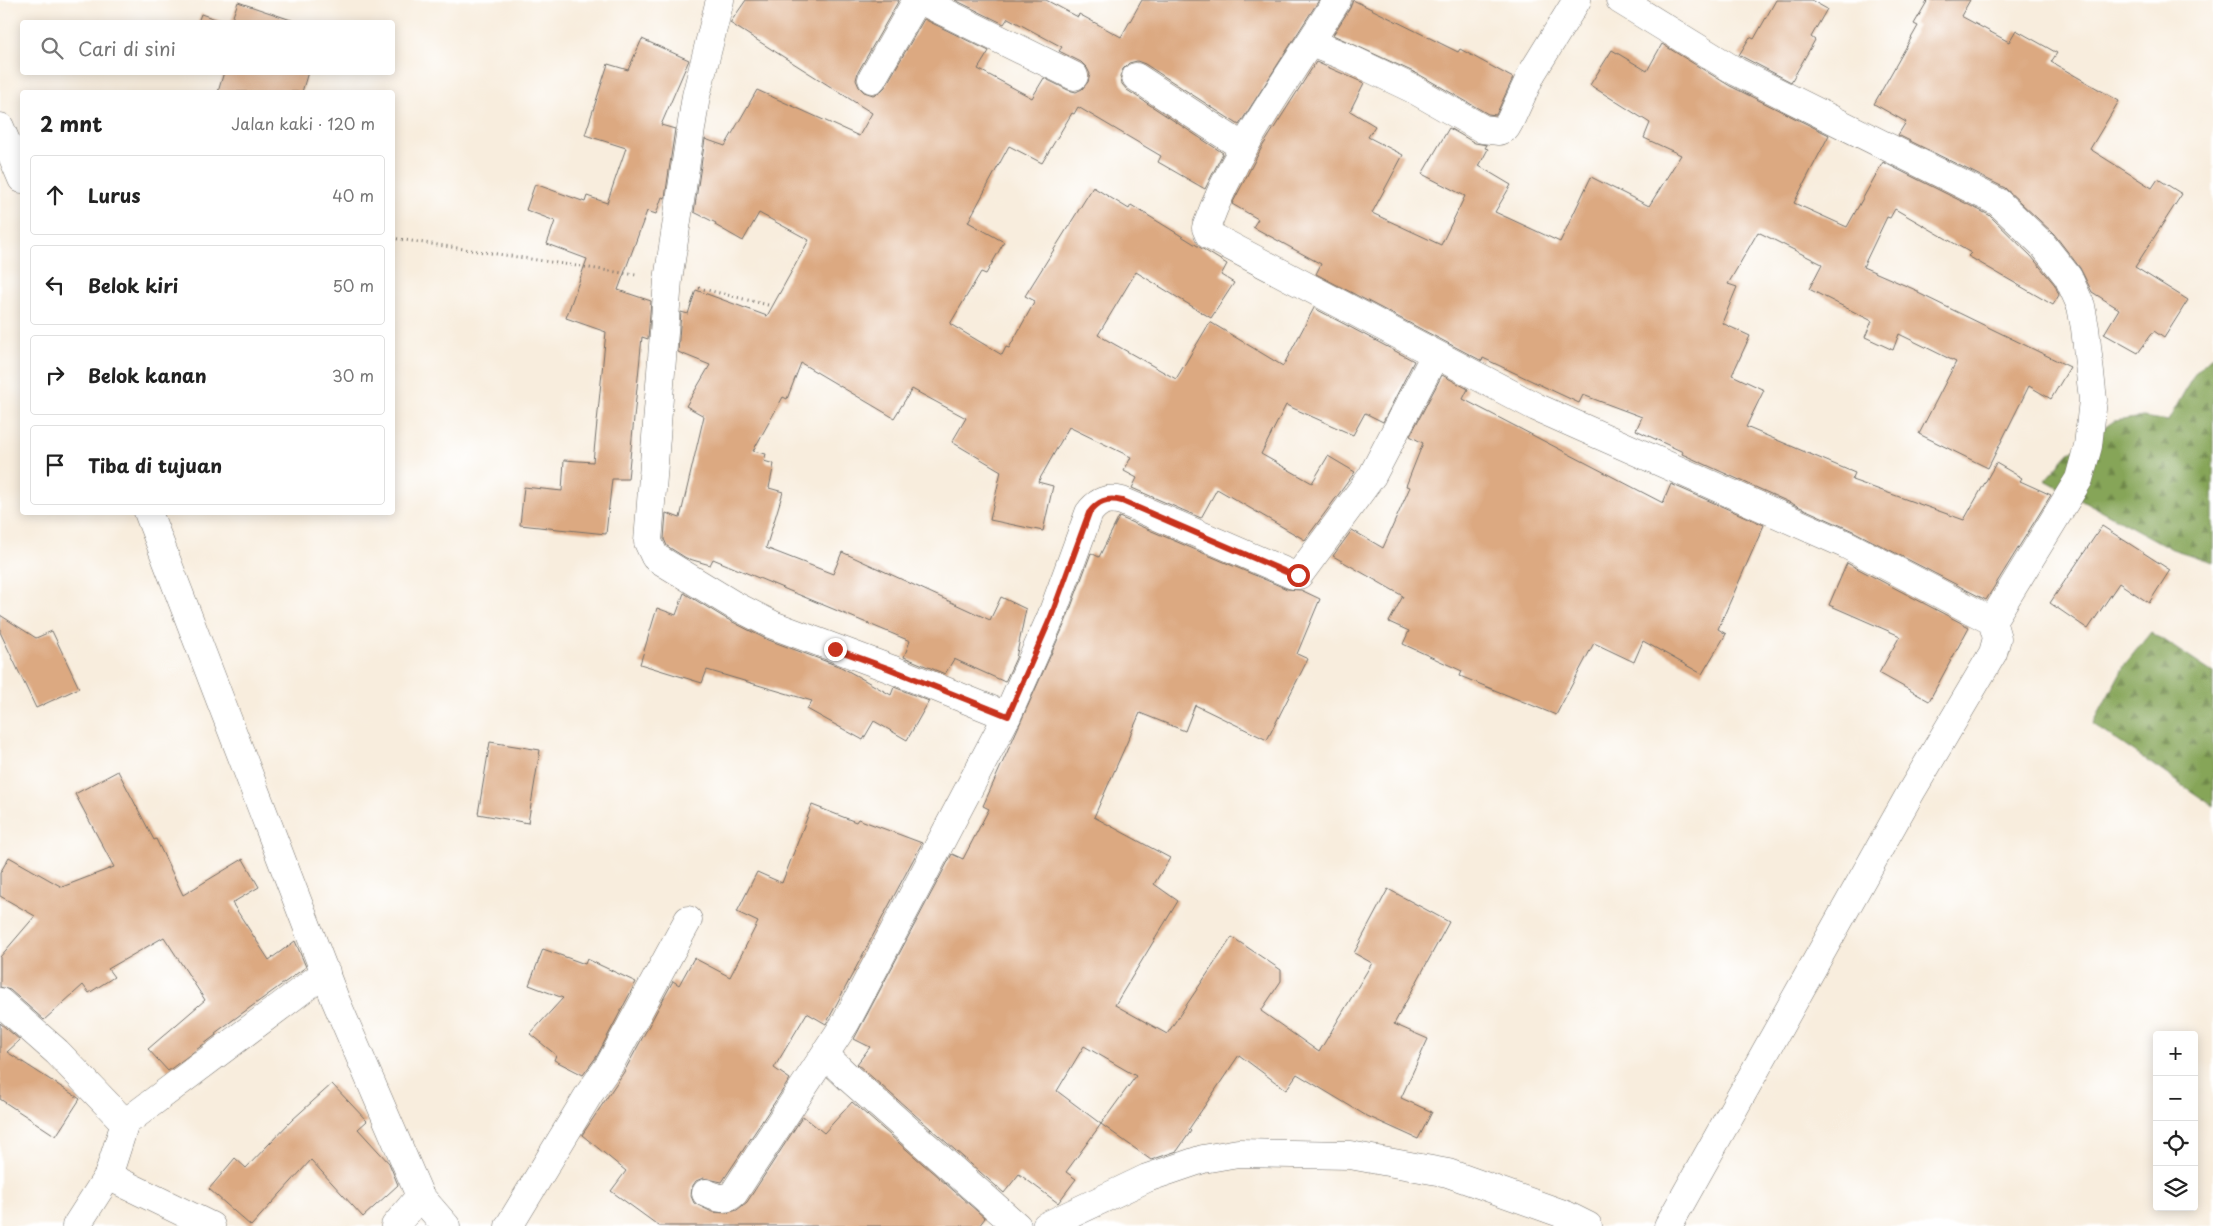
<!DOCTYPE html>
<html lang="id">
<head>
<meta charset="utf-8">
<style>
	:root { --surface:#fff; --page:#f6f6f6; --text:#222; --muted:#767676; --line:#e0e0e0 }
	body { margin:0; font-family:"Playpen Sans",sans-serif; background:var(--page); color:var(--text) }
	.controls { position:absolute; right:15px; bottom:15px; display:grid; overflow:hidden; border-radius:5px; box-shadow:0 2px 12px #0003 }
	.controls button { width:45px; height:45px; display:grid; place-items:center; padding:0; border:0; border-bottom:1px solid var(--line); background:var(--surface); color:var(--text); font:25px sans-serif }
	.stop { position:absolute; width:15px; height:15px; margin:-11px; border:4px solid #c8321e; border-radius:50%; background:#fff }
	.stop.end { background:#c8321e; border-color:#fff; box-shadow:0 1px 5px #0008 }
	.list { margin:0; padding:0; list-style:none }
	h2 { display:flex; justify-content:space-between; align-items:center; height:65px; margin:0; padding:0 20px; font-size:21px }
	h2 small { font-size:16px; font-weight:400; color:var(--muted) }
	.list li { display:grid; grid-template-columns:32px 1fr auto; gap:15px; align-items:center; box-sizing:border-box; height:80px; margin:0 10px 10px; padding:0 10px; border:1px solid var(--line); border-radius:5px }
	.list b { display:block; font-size:19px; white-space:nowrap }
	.list em { font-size:16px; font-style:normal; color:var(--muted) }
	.icon { flex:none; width:28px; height:28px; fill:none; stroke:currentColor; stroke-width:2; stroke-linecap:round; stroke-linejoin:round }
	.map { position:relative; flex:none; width:2213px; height:1226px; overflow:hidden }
	.search { position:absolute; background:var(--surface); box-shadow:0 2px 12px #0003; left:20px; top:20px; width:375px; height:55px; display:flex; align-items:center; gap:12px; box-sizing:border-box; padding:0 18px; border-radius:5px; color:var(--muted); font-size:19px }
	.panel { position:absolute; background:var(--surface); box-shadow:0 2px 12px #0003; left:20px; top:90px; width:375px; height:425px; border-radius:5px }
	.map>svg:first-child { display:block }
	.forest { fill:url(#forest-firs); stroke:#586842 }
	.building { fill:#dca981; fill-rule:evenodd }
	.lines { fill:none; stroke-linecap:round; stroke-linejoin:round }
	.street-casing { stroke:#736f69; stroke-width:29 }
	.path { stroke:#736f69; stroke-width:3; stroke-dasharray:1 4; stroke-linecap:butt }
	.street { stroke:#fff; stroke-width:28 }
	.route { stroke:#c8321e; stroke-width:6 }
</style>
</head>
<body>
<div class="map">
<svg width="2213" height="1226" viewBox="0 0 2213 1226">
	<defs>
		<pattern id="forest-firs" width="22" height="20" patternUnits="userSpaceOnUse" patternTransform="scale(1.25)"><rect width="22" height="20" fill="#86a559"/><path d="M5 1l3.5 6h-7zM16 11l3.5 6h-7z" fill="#6e874a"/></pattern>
	</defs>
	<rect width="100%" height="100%" fill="#fff"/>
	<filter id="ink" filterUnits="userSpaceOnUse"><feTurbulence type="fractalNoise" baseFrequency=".02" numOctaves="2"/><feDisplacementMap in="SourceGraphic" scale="10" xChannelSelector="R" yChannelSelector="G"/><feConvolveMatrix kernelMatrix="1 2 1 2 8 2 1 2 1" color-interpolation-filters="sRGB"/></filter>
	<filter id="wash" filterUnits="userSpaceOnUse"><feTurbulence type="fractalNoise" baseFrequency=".0096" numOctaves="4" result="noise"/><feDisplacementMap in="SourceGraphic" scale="20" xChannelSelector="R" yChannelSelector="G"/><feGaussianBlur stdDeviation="1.12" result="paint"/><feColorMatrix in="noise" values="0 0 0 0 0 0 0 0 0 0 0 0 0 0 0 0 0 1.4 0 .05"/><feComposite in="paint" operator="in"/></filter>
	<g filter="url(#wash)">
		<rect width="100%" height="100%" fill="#f8eddd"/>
		<g class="forest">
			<path d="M2213,356V562L2172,549L2045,480L2070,452L2114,421L2143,417L2168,421L2196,371Z"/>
			<path d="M2151,632L2213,673V806L2093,724L2125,664Z"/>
		</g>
		<g id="blocks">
			<g class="building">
				<path d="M746,0H899L858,72L856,80L859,87L864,92L873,95L880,92L885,87L924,19L989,51L978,69L1032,98L1044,78L1068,90L1076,92L1082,89L1088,82L1090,74L1087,68L1081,62L1059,51L1062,47L1008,18L1004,24L955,0H1046L1078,17L1079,14L1121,37L1142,0H1319L1239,125L1145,64L1137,61L1129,63L1123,69L1120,76L1122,84L1127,90L1223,153L1205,189L1158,162L1161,156L1078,107L1074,114L1072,113L1042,163L1009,146L968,222L1004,242L986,274L981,272L950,324L1002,355L1006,347L1009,348L1035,301L1025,296L1093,187L1129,209L1131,205L1227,264L1221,275L1234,283L1211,318L1136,272L1098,335L1176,379L1210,322L1283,366L1314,308L1414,361L1383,422L1365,413L1353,435L1286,405L1261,454L1312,483L1328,456L1355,472L1305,540L1217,489L1201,518L1132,488L1137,478L1124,471L1131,457L1069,427L1038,482L1053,486L1043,531L990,520L1001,471L952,442L966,418L912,389L894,418L801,363L787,399L783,397L753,451L766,454L764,461L774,464L769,488L783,492L766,548L833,574L842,552L990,620L1001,597L1026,609L1016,658L1005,682L954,659L945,674L904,657L910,641L713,559L710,565L686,558L667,546L664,539L666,513L680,518L704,416L686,406L710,365L678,352L681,312L688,314L696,290L767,316L809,240L759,213L743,241L715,225L716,223L694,212L705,139L725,146L757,90L859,136L872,113L730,23Z"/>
				<path d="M1353,0L1458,52L1460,49L1513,78L1496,115L1488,114L1420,75L1333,35L1350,8Z"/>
				<path d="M1776,0H1811L1827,9L1811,37L1815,40L1791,82L1739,55L1750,37L1754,39Z"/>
				<path d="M1928,0H1970L1961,16L2009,42L2016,30L2057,53L2051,62L2119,101L2090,149L2152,188L2158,179L2182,194L2135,267L2188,300L2164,338L2154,331L2138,353L2104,334L2119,309L2092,292L2080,268L2054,234L2005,188L1898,135L1906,122L1874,104L1918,26L1914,24Z"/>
				<path d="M238,2L297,22H231Z"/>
				<path d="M201,14L224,22H198Z"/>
				<path d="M642,39L689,60L661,125L675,129L665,198L662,197L656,214L647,211L618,290L651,301L648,339L642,337L628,479H612L606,534L520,525L524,487L562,491L564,460L593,462L606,332L566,318L587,259L547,244L555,221L526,210L535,184L585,202L587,196L607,203L626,148L585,135L608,64L628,70Z"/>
				<path d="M1662,44L1730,86L1829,135L1794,203L1847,227L1883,162L1989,215L2031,256L2055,285L2059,295L2053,305L1968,256L1971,253L1895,209L1890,218L1887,217L1863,267L1918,291V293L2070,367L2051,399L2029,386L1988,468L1919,434L1956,362L1899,334L1893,350L1865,337L1872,321L1809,289L1822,264L1758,232L1728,284L1737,287L1722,323L1750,336L1732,375L1764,390L1746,427L1855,473L1852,480L1964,520L1996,463L2022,478L2020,481L2051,495L1986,600L1853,531L1682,454L1683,452L1636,430L1642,417L1583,395L1579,403L1483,358L1482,361L1316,274L1321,264L1253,227L1258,219L1232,204L1262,147L1316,62L1364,83L1350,111L1375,126L1368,137L1403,155L1372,213L1441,245L1465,196L1422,174L1449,128L1475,143L1487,145L1485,148L1488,149L1479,166L1511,185L1495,212L1560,242L1591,177L1649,206L1681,155L1644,138L1650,123L1590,85L1612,50L1647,71Z"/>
				<path d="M224,72H308L302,92H218Z"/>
				<path d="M1442,375L1468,389L1463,399L1663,503L1671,484L1764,525L1718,629L1726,634L1702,674L1643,641L1634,662L1594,643L1556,715L1460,676L1462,671L1403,644L1409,631L1389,622L1403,596L1333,556L1352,530L1383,548L1410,487L1406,486L1423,443L1410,436Z"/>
				<path d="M1119,517L1287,589L1301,590L1320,599L1297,654L1308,659L1267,740L1195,705L1185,731L1140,713L1094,817L1170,858L1154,884L1178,901L1115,1005L1167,1034L1232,937L1281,970V981L1261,1011L1319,1052L1372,963L1354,953L1388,889L1449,922L1394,1024L1428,1039L1401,1098L1432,1112L1418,1139L1365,1115L1297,1074L1286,1090L1239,1055L1189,1129L1191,1131L1177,1151L1151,1160L1101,1124L1066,1172L1076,1179L1058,1203L1019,1174L1004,1193L857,1064L870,1047L854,1039L952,854L963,859L989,809L983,806L1065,623L1091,553L1099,557ZM1084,1046L1136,1076L1101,1124L1057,1091Z"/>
				<path d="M2102,526L2170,570L2149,603L2119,583L2088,629L2050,603Z"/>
				<path d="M1847,563L1969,627L1929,701L1879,673L1900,636L1829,605Z"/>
				<path d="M684,593L725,618L766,639L841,667L891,695L894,687L929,701L907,740L874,721L863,740L807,709L812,701L707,670L702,683L640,664L657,608L676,615Z"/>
				<path d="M0,615L36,638L52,631L79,688L36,708L0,632Z"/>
				<path d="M490,742L540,750L528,823L478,814Z"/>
				<path d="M118,771L154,840L156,839L183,895L243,859L259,887L232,903L269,960L295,941L306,967L215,1033L216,1035L168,1071L148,1049L205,1000L164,937L108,969L114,977L89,993L83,985L44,1020L10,990L0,987V957L35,916L0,896V873L9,857L62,887L114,867L75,794Z"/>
				<path d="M812,805L856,822L858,819L922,843L826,1024L807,1013L774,1068L790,1079L722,1182L703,1178L696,1181L692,1187L691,1196L694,1203L712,1212L727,1213L737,1210L747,1202L803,1116L824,1133L852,1102L985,1218L979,1226H659L611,1191L626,1171L582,1135L624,1072L673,981L679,985L694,958L730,977L758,922L737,912L757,872L782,883Z"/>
				<path d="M543,949L585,964L587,959L636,982L597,1056L583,1075L554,1060L556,1055L530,1034L563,998L529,985Z"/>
				<path d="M0,1023L20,1040L7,1052L80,1099L56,1136L0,1099Z"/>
				<path d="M332,1084L367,1121L358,1129L389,1163L398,1185L363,1217L311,1160L251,1226L209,1189L235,1158L246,1168L292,1120Z"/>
			</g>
		</g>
	</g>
	<g filter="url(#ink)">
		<use href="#blocks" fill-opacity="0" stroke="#736f69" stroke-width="1"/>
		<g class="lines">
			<defs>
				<g id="street">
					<path d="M720,0L696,96L668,280L648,542L655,557L732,604L773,625L891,669L1007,716"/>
					<path d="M920,0L1074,76"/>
					<path d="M1337,0C1291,75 1236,145 1206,228L1209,235L1536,407L1847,545L1992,621L1997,638L1993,653L1911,792L1668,1226"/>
					<path d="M1620,0L1737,72L1998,202L2043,245L2068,277L2081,306L2085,328L2093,400L2088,446L2079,479L1992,621"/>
					<path d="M1311,43L1344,56L1413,89L1483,129L1499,131L1506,128L1510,121L1532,73L1577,0"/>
					<path d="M1136,77L1243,147"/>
					<path d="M872,79L917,0"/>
					<path d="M0,127L22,179"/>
					<path d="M148,512L335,999L420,1196L446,1226"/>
					<path d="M0,1002L57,1052L125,1123"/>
					<path d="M826,1056L849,1078L1017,1226"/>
					<path d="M108,1176L211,1226"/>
					<path d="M706,1193C716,1197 725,1202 734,1193L846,1022L1007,716L1051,617L1089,513C1098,501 1107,497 1122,501L1293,575H1299L1372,476L1435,355"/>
					<path d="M76,1226L108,1176L125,1123L326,972"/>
					<path d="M395,1226L420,1196"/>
					<path d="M509,1226L589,1094L610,1064L688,920"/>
					<path d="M1046,1226L1147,1178L1203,1159L1238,1153L1350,1155L1448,1173L1566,1215L1588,1226"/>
				</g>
			</defs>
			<use href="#street" class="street-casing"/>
			<g class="path">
				<path d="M392,238L636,275"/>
				<path d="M699,288L768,305"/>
			</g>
			<use href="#street" class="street"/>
		</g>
	</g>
	<g class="lines" filter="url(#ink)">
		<path class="route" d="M835,649L890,669L1008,716L1051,617L1089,513C1098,501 1107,497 1122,501L1293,575H1298"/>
	</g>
</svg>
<div class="controls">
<button>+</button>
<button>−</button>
<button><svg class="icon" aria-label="locate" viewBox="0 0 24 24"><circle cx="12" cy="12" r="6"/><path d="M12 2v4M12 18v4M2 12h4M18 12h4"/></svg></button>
<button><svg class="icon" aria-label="layers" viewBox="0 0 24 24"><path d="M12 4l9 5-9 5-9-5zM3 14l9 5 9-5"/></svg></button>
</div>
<div class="stop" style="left:1298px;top:575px"></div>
<div class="stop end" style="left:835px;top:649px"></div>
<div class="search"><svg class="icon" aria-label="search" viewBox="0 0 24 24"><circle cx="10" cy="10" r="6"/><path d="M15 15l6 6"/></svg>Cari di sini</div>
<section class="panel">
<h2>2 mnt<small>Jalan kaki · 120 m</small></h2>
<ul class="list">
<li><svg class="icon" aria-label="ahead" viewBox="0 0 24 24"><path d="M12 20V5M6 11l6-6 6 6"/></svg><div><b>Lurus</b></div><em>40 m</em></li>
<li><svg class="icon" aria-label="left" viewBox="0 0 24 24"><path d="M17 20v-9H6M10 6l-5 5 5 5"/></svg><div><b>Belok kiri</b></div><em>50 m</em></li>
<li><svg class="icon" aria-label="right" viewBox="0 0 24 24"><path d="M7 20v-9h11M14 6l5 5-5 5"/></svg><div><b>Belok kanan</b></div><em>30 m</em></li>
<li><svg class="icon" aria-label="arrive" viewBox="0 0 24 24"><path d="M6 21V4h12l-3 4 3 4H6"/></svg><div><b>Tiba di tujuan</b></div></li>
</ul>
</section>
</div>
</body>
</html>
